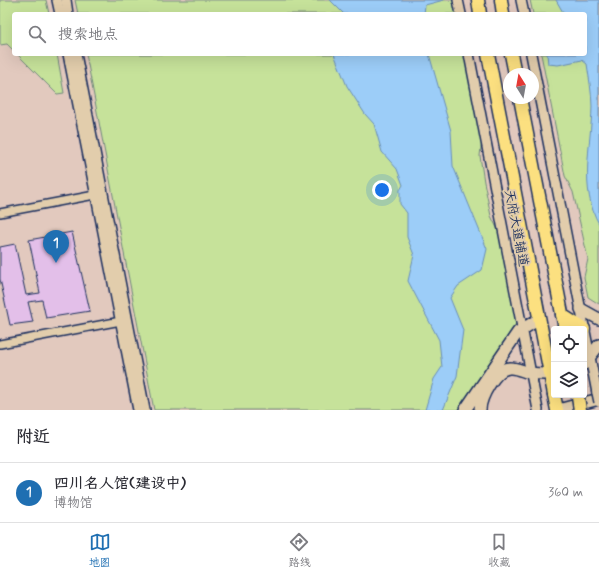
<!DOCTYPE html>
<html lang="zh">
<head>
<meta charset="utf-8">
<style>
	:root { --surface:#fff; --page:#f2f2f3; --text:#2b2b33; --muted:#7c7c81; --line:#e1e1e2; --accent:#1f6fb2 }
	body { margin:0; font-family:Mynerve,"LXGW WenKai TC",sans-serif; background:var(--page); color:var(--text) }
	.controls { position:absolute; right:12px; bottom:12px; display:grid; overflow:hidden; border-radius:4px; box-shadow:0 4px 16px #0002 }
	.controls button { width:36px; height:36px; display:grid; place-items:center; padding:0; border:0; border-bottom:1px solid var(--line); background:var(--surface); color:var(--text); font:20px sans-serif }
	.compass { position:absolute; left:503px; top:68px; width:36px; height:36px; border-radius:50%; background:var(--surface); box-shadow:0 4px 16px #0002; rotate:349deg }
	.you { position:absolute; left:382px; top:190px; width:14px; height:14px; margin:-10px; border:3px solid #fff; border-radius:50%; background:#1a73e8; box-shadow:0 0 0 6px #1a73e833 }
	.badge { display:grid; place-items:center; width:26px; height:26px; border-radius:50%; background:var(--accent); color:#fff; font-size:13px; font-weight:700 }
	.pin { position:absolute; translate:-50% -33px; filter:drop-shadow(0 1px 2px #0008) }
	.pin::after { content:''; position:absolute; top:21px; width:14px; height:12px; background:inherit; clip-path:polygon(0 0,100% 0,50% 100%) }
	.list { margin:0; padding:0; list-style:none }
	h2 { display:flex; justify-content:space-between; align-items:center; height:52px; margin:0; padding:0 16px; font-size:17px }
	h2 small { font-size:13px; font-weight:400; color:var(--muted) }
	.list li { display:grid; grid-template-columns:26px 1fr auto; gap:12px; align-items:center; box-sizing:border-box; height:60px; padding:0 16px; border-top:1px solid var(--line) }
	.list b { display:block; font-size:15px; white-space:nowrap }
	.list p { margin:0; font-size:13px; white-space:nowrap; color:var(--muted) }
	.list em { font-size:13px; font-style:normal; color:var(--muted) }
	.icon { flex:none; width:22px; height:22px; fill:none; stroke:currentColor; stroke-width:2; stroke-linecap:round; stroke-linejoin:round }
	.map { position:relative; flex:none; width:599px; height:410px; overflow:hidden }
	.search { position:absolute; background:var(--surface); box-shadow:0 4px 16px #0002; left:12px; right:12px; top:12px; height:44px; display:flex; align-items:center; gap:10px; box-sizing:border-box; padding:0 14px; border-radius:4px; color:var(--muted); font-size:15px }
	.sheet { height:112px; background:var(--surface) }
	nav { display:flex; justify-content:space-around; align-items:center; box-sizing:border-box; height:56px; border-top:1px solid var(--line); background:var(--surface); font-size:11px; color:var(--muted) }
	nav a { display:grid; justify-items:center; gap:2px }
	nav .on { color:var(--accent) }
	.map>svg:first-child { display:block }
	.green { fill:#c6e29a; stroke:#70887c }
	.water { fill:#9ccdf8; stroke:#688eba }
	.building { fill:#e3bfe9; stroke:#1b2f5e }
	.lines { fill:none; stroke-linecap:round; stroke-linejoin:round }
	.minor-casing { stroke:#1b2f5e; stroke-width:10 }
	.tertiary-casing { stroke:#1b2f5e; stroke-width:12 }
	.secondary-casing { stroke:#1b2f5e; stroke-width:14 }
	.trunk-casing { stroke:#1b2f5e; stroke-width:15 }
	.minor { stroke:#e2cdac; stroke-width:7 }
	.tertiary { stroke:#e2cdac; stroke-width:9 }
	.secondary { stroke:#e2cdac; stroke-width:11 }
	.trunk { stroke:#fce080; stroke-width:12 }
	.tertiary-bridge-casing { stroke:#1b2f5e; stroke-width:12; stroke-linecap:butt }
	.trunk-bridge-casing { stroke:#1b2f5e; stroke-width:15; stroke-linecap:butt }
	.tertiary-bridge { stroke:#e2cdac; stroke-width:9 }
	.trunk-bridge { stroke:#fce080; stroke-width:12 }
	.labels { text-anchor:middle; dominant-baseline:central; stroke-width:4; stroke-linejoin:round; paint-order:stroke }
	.street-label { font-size:13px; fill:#1b2f5e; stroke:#e2cdac }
</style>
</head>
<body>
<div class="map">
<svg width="599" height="410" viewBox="0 0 599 410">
	<rect width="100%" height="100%" fill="#e2c9be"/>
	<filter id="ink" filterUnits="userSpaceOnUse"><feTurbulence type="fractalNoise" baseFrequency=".025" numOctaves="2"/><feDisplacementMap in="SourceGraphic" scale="8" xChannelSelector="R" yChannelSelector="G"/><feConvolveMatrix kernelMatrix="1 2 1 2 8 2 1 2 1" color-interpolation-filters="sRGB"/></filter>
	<g filter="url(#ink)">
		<g class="green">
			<path d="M0,0H46L49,14H14V51L7,44L0,45Z"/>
			<path d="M75,0H454L457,14H78Z"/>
			<path d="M530,0H599V304L588,297L584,277L588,259L573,192L565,176L541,54H585V14H533Z"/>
			<path d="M17,54H57L64,93L57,94Z"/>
			<path d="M86,54H465L482,139L480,156L484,182L491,216L500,234L517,322L458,410H154Z"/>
		</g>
		<g class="water">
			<path d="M330,0H444L425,5L424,14H344Z"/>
			<path d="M556,0H599V224C579,188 591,147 592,107C592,93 589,78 587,64L582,60L558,65L548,64L547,54H585V14H564Z"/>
			<path d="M334,54H429L451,131L453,166L487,249L482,270L458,286L450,298L463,330L457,376L443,410H425L434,379L442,367L439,340L408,281L414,255L407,237V213L400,204V190L403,185L397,169L382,152L374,124L365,114L347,86Z"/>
		</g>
		<path class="building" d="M72,232L90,311L46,318L42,300L28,302L33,322L10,325L0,279V247L15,244L26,295L40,293L29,240Z"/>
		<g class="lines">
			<defs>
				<g id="minor">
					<path d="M0,213L100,194"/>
					<path d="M0,344L126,320"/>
				</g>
				<g id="tertiary">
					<path d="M57,0L60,14"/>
					<path d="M66,0L68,14"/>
					<path d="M458,0L461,14"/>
					<path d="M521,0L524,14"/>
					<path d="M68,54L138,410"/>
					<path d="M76,54L145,410"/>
					<path d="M469,54L538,410"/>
					<path d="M531,54L597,393"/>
				</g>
				<g id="secondary">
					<path d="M581,309L599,319"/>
					<path d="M584,364L599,345"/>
					<path d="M465,410L518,332L539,319"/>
					<path d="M480,410C480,398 495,369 509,368C516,367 524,372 530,373C537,374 543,374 550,374"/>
					<path d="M558,410L599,399"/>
				</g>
				<g id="trunk">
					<path d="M478,0L480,14"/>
					<path d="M501,0L503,14"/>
					<path d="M488,54L554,394"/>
					<path d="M511,54L515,74"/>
					<path d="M520,98L565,329"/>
					<path d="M562,315L584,329"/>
					<path d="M554,395L557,410"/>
				</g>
			</defs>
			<use href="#minor" class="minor-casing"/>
			<use href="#tertiary" class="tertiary-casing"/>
			<use href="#secondary" class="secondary-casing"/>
			<use href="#trunk" class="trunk-casing"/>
			<use href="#minor" class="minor"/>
			<use href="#tertiary" class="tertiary"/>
			<use href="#secondary" class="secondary"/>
			<use href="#trunk" class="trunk"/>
			<defs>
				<path id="tertiary-bridge" d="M597,393L599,402"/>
				<path id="trunk-bridge" d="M578,397L580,410"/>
			</defs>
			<use href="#tertiary-bridge" class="tertiary-bridge-casing"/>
			<use href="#trunk-bridge" class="trunk-bridge-casing"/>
			<use href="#tertiary-bridge" class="tertiary-bridge"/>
			<use href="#trunk-bridge" class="trunk-bridge"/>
		</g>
	</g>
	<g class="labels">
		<g class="street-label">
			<text transform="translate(516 228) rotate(79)">天府大道辅道</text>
		</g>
	</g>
</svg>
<div class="controls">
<button><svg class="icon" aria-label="locate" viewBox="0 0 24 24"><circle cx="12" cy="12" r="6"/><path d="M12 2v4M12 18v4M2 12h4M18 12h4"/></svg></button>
<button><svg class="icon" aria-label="layers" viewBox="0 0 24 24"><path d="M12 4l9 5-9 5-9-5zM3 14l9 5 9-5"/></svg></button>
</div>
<svg class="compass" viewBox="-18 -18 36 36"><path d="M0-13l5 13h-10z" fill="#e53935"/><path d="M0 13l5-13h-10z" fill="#7c7c81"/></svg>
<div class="you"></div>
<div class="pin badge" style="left:56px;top:263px">1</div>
<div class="search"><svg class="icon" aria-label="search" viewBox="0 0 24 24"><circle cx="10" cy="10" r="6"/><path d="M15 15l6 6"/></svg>搜索地点</div>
</div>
<section class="sheet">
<h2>附近<small></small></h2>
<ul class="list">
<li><span class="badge">1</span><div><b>四川名人馆(建设中)</b><p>博物馆</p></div><em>360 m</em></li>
</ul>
</section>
<nav>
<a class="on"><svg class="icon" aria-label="map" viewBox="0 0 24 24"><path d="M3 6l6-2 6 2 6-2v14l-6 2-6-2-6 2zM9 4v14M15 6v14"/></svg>地图</a>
<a><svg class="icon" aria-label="directions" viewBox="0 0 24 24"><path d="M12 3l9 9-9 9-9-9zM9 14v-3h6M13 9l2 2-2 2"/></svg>路线</a>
<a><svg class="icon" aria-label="saved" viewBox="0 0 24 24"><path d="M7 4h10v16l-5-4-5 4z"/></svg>收藏</a>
</nav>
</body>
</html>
